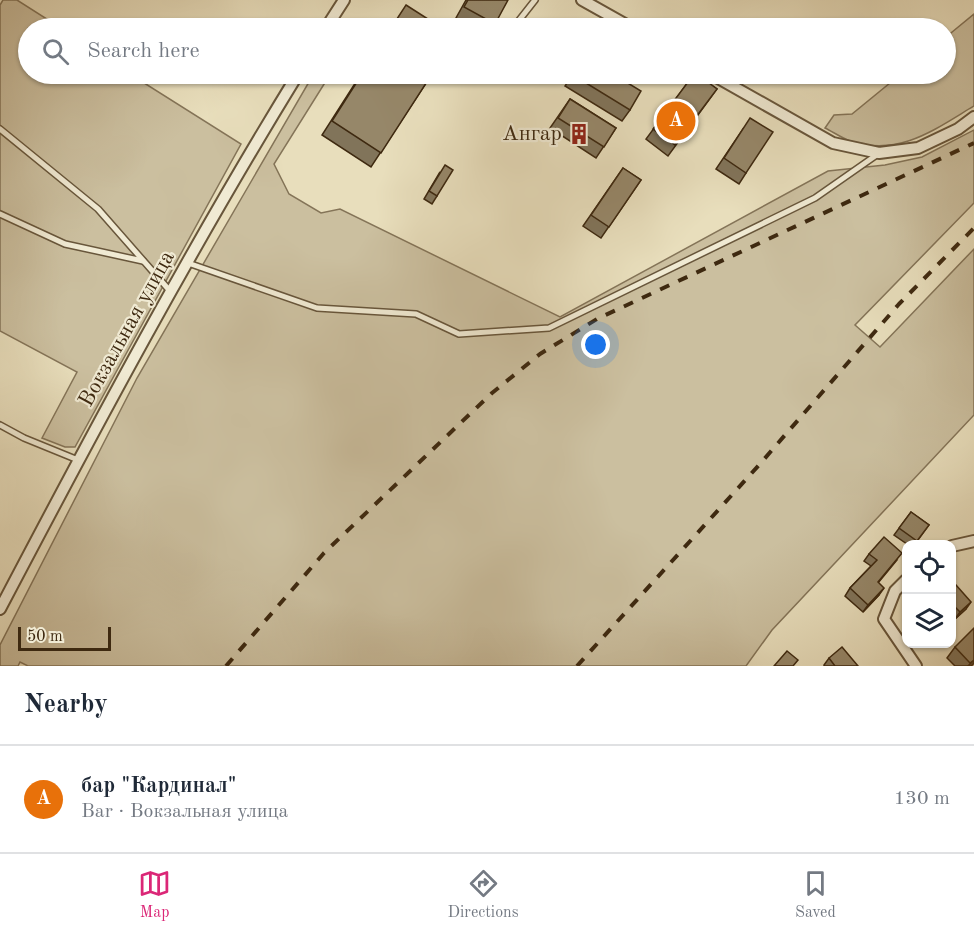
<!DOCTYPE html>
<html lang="en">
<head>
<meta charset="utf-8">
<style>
	:root { --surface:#fff; --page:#f6f6f7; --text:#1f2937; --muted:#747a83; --line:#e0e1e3; --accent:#db2777 }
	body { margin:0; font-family:"Old Standard TT",serif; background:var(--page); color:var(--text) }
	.controls { position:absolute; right:18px; bottom:18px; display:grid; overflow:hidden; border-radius:12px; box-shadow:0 2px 4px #0004 }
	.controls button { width:54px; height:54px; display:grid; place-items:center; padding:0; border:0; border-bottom:2px solid var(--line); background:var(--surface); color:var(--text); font:30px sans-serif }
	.scale { position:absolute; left:18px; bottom:15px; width:93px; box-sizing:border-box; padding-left:6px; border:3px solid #3e2910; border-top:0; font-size:16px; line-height:21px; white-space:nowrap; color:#3e2910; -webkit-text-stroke:4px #f0ead3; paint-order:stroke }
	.you { position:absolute; left:596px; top:345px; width:21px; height:21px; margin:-15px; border:4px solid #fff; border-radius:50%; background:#1a73e8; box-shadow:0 0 0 9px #1a73e833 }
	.badge { display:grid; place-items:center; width:39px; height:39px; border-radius:50%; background:var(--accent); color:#fff; font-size:20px; font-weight:700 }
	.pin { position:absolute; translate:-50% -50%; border:3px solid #fff; box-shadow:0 2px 6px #0006 }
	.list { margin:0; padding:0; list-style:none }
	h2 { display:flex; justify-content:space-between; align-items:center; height:78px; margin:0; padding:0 24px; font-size:26px }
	h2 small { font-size:20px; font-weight:400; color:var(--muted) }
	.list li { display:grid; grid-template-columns:39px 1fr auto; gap:18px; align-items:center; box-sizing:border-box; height:108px; padding:0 24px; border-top:2px solid var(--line) }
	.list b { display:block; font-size:22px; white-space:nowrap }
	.list p { margin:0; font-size:20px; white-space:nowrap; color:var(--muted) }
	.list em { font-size:20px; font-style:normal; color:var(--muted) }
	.icon { flex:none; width:33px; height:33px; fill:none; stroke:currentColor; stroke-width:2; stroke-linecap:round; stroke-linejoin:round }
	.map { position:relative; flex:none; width:974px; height:666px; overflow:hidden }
	.search { position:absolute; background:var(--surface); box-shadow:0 2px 4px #0004; left:18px; right:18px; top:18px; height:66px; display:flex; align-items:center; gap:15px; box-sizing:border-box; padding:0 21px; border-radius:33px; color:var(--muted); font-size:22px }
	.sheet { height:186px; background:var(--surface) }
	nav { display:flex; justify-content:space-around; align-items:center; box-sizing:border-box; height:84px; border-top:2px solid var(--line); background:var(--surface); font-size:16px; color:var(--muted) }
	nav a { display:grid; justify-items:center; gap:3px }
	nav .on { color:var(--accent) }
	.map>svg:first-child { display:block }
	.green { fill:#cbbf9f; stroke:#847458; stroke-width:1.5 }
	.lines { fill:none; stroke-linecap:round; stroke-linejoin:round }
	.lane-casing { stroke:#68563b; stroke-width:8 }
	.street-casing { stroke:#68563b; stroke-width:14 }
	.lane { stroke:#f0ead3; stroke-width:5 }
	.street { stroke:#f0ead3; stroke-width:10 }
	.rail { stroke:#3e2910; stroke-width:4; stroke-dasharray:10 10; stroke-linecap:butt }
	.wall { fill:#81745a; stroke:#3e2910; stroke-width:1.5 }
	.shaded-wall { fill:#695e4a; stroke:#3e2910; stroke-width:1.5 }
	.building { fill:#968769; stroke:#3e2910; stroke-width:1.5 }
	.labels { text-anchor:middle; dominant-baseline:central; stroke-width:4.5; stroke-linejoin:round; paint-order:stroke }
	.poi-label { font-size:22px; fill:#3e2910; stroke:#f0ead3; text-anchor:end }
	.street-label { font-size:22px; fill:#3e2910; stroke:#f0ead3 }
</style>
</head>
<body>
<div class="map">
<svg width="974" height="666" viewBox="0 0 974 666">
	<rect width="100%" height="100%" fill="#e8debc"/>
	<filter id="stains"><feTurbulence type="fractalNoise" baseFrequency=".00333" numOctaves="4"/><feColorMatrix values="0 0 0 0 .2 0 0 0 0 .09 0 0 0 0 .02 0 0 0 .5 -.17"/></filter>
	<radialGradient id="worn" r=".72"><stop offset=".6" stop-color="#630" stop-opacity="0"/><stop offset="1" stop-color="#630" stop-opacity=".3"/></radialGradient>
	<g class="green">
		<path d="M3,0H17L61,28H28V74H130L241,144L75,447H65L42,438L77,372L0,331V5Z"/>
		<path d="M974,14V106C934,130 899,157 850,141C842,138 833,132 825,128L834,115L852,114L901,74H946V37Z"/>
		<path d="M313,75L326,81L274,164L289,194L321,213L340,209L560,317L828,171L885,165L922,157L974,130V203L855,325L880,347L974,249V415L772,630L746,666H28L20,662L18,666H0V645L137,378Z"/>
	</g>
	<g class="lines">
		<defs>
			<g id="lane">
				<path d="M513,28L535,0"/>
				<path d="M0,129L98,209L170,291"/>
				<path d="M0,214L65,244L143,261"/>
				<path d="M188,263L317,308L416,314L459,334L549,328L815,198L878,154"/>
				<path d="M0,425L24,438L78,460"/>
			</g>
			<g id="street">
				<path d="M582,0L632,28"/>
				<path d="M326,28L344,0"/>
				<path d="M711,74L833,143L879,153L918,148L958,129L974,117"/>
				<path d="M952,546L974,541"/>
				<path d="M906,580L895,591L884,619L916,666"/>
				<path d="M0,609C95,428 191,248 298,74"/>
			</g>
		</defs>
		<use href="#lane" class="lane-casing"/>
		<use href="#street" class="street-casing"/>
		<use href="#lane" class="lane"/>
		<use href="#street" class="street"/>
		<g class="rail">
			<path d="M226,666L324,553L492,393L540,354L597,319L974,143"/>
			<path d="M577,666L759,465L899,304L974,228"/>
		</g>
	</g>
	<g class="wall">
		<path d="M466,0H507L492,28H476L456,18Z"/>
		<path d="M361,74H432L371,167L322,135Z"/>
		<path d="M573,74H613L630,110L622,121L565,86Z"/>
		<path d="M694,74L717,89L668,156L646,139Z"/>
		<path d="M570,99L616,128L596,158L550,128Z"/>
		<path d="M743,129L746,173L739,184L716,169Z"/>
		<path d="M623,168L641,180L601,238L583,226Z"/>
		<path d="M440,172L437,196L432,204L424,199Z"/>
		<path d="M911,512L929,525L915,544H907L894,535Z"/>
		<path d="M869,554L897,560L878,583L879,595L863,612L845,596L850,588L871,566L864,561Z"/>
		<path d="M951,589L966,609L955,619L951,616Z"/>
		<path d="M955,647L974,663L971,666H955L947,658Z"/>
		<path d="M829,658L858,666H824V665Z"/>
	</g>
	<g class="shaded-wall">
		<path d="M884,588L879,595L863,612L868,605Z"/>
		<path d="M971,602L966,609L955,619L960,612Z"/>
		<path d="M974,660V663L971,666H968Z"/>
	</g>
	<g class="building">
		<path d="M468,0H508L495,24L464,7Z"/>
		<path d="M406,5L442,28H391Z"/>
		<path d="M362,74H432L381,153L332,121Z"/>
		<path d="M574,74H613L641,91L630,110L573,75Z"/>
		<path d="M694,74H697L717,89L675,145L653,129Z"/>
		<path d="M570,99L616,128L604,147L558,118Z"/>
		<path d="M750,118L773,132L746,173L724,158Z"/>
		<path d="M445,165L453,170L437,196L429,191Z"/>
		<path d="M623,168L641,180L609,227L591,215Z"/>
		<path d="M911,512L929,525L917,541L899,528Z"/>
		<path d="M884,537L902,553L878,582L884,588L868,605L850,588L877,560L869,554Z"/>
		<path d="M956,585L971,602L960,612L951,603V589Z"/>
		<path d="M974,628V660L970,663L955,647Z"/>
		<path d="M842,647L858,666H835L829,658Z"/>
		<path d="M787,651L798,660L793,666H774Z"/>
	</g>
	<defs>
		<symbol id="building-bare" viewBox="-9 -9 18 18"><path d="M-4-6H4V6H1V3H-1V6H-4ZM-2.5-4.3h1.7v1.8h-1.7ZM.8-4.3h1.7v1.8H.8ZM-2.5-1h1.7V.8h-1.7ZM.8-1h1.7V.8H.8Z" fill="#8f2418" stroke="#f0ead3" stroke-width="2.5" paint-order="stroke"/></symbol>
	</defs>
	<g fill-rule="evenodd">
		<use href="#building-bare" x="564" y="119" width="30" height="30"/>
	</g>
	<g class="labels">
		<g class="poi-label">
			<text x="562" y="134">Ангар</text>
		</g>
		<g class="street-label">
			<text transform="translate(127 329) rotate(-61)">Вокзальная улица</text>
		</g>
	</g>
	<rect width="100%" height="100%" filter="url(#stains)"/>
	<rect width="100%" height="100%" fill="url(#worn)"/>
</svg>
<div class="controls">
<button><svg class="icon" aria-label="locate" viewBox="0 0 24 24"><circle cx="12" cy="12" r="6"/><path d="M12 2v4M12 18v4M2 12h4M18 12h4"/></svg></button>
<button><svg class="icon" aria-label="layers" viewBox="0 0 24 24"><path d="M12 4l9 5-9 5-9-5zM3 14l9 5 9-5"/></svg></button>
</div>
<div class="scale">50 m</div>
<div class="you"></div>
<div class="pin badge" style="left:676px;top:121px;background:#e8710a">A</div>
<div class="search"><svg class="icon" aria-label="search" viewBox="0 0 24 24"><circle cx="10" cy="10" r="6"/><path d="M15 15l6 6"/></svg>Search here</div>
</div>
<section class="sheet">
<h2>Nearby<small></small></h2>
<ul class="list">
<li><span class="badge" style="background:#e8710a">A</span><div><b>бар &quot;Кардинал&quot;</b><p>Bar · Вокзальная улица</p></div><em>130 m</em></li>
</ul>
</section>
<nav>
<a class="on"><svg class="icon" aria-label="map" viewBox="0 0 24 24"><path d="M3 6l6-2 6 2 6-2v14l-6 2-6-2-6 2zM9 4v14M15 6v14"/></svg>Map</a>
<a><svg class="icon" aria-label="directions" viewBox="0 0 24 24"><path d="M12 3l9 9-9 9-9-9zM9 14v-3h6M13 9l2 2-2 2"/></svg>Directions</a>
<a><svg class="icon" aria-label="saved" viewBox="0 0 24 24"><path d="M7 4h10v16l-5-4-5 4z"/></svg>Saved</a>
</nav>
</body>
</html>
